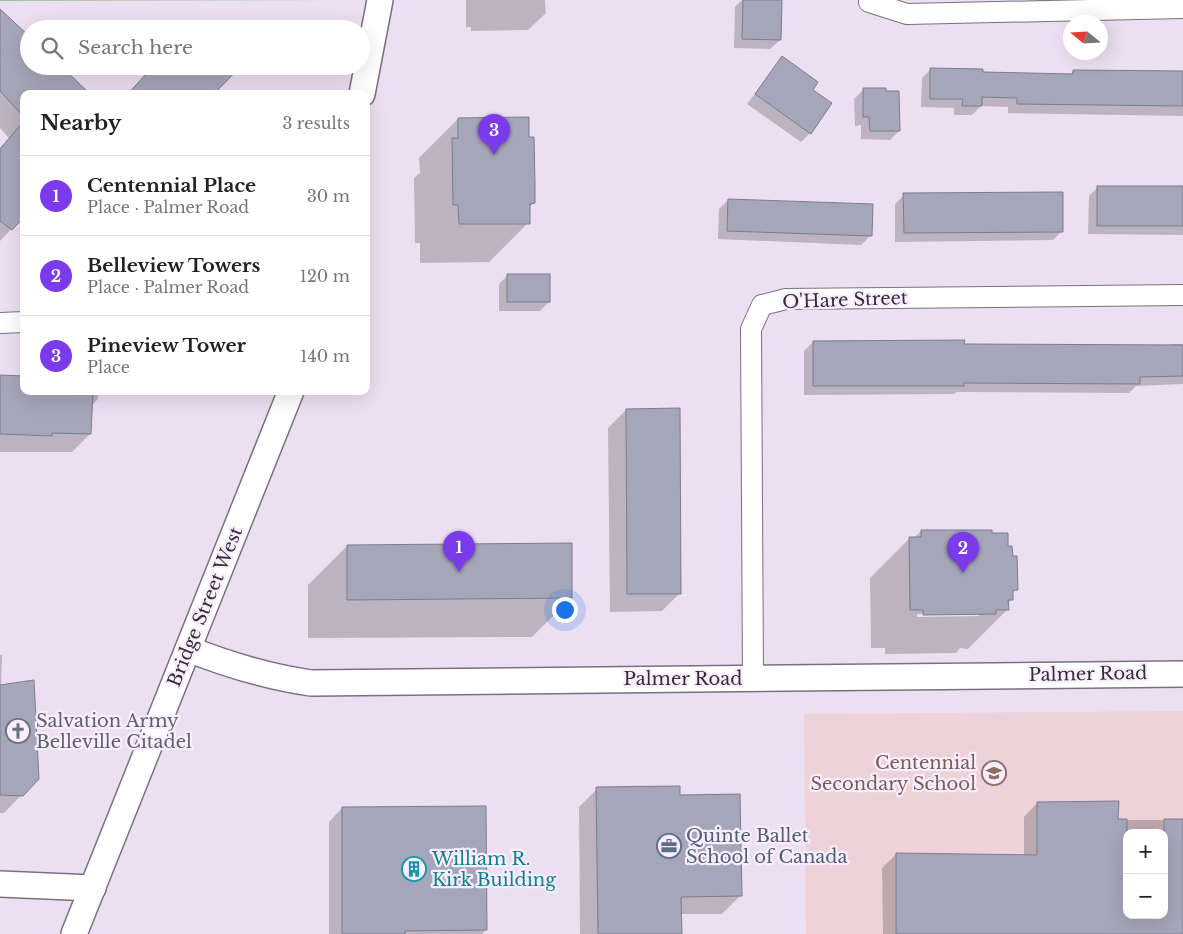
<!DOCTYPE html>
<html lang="en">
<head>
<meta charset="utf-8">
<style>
	:root { --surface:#fff; --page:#f6f6f6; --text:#222; --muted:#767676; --line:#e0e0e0; --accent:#7c3aed }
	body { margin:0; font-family:"Libre Baskerville",serif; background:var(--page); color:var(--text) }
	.controls { position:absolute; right:15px; bottom:15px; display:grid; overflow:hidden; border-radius:10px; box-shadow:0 5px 20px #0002 }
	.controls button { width:45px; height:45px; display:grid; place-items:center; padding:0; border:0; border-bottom:1px solid var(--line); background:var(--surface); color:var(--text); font:25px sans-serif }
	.compass { position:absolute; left:1063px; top:15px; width:45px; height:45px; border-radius:50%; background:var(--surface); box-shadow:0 5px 20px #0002; rotate:288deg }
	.you { position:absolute; left:564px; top:609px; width:18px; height:18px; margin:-12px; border:4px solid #fff; border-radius:50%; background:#1a73e8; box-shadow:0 0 0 8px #1a73e833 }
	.badge { display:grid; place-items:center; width:32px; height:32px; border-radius:50%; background:var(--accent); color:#fff; font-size:16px; font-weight:700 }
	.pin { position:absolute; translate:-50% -41px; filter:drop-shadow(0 1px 2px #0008) }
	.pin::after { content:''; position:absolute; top:26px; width:18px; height:15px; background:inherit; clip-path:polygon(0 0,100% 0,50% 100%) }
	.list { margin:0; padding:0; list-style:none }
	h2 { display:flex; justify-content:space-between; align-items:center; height:65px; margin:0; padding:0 20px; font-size:21px }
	h2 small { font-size:16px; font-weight:400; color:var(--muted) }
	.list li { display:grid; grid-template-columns:32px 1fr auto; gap:15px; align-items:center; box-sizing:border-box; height:80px; padding:0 20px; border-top:1px solid var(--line) }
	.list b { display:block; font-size:19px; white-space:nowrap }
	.list p { margin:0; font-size:16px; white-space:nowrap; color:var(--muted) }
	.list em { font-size:16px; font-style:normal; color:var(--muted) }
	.icon { flex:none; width:28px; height:28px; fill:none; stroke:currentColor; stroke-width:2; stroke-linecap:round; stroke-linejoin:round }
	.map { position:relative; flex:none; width:1183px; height:934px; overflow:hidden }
	.search { position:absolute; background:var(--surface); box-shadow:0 5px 20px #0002; left:20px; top:20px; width:350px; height:55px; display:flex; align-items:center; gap:12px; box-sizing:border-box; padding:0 18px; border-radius:28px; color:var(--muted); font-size:19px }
	.panel { position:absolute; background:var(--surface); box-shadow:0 5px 20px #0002; left:20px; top:90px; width:350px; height:305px; border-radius:10px }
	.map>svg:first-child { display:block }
	.education { fill:#edd3d9; fill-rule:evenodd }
	.green { fill:#9dc0aa }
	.shadow { fill:#0003; fill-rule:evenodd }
	.building { fill:#a5a6b9; stroke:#7b7c8e }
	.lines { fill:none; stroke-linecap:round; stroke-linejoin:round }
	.minor-casing { stroke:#7b7080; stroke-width:22 }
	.tertiary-casing { stroke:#7b7080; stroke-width:28 }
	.minor { stroke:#fff; stroke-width:20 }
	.tertiary { stroke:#fff; stroke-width:25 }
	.labels { text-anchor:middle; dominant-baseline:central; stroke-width:4.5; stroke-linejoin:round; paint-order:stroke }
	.street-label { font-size:18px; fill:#342f36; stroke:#f9edff }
	.worship-label { font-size:18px; fill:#5b616d; stroke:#f9edff; text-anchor:start }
	.education-label { font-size:18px; fill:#785e54; stroke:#f9edff; text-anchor:end }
	.service-label { font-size:18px; fill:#4e5e75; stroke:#f9edff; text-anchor:start }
	.culture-label { font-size:18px; fill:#0d838f; stroke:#f9edff; text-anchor:start }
</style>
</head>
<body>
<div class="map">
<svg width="1183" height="934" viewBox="0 0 1183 934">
	<rect width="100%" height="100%" fill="#ecdff1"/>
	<path class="education" d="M1183,711V934H806L804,714ZM1127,833H1164V915H1127Z"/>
	<path class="green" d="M0,0H337L0,1Z"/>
	<g class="shadow">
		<path d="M466,0H545L546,13L528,30L471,31V27H466Z"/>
		<path d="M742,0H780V40L770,49L734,48L735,7Z"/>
		<path d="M0,10L29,66L24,94V215L0,241V148L9,138L0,128Z"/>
		<path d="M782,58L811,90L810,133L801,142L747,104Z"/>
		<path d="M931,69L982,73L1070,75L1073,71L1183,72V116L1008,113V107L981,106L972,115H954V108L921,107L922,78Z"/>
		<path d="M863,90L899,131L890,140L861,139V125L855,126L854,99Z"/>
		<path d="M458,119L534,203L528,208V223L489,262L420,263V243H415L414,178L420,173L419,158Z"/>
		<path d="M1098,187H1183V235L1088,234L1089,196Z"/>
		<path d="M904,195L1062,231L1053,240L895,242V204Z"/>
		<path d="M728,200L870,236L861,245L718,239L719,209Z"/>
		<path d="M508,275L549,302L540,311H499V284Z"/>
		<path d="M813,342L963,345L1168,346L1170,344H1183V384L1136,386L1129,393L957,392L954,394L804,395V351Z"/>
		<path d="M0,376L24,391H98V399L91,406L90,434L72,452H0Z"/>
		<path d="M626,410L680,593L662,611L610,612L608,428Z"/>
		<path d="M921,531L991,534L1007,548L1016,589L1012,594L1007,610L968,649L960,648L956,653L885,654V648H871L870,578L909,539L914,538ZM979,613V616L917,617V614Z"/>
		<path d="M347,546L571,598L532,637L308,638V585Z"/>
		<path d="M0,655H2L1,686L38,778L4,813H0Z"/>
		<path d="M597,789L740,896L722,914H680V934H580L579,807Z"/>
		<path d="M1037,803L1117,820H1183V934H883L882,868L896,854L1024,856V817ZM1127,833H1164V915H1127Z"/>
		<path d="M342,808L486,930L482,934H329V822Z"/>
	</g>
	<g class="building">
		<path d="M743,0H782L781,40L742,39Z"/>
		<path d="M0,9L29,36V66H61L90,94H24V117L0,91Z"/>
		<path d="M782,56L818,82L813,90L832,103L811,134L755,94Z"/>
		<path d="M153,66H241L214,94H128Z"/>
		<path d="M930,68L983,69V72L1073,74V70L1183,71V106L1017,104V98L982,97V106H962L963,99H930Z"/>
		<path d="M863,88H886V91H899L900,131H870L869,117H863Z"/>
		<path d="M529,117V137H534L535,184V203L530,204V224H459L458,205H453L452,138H458V118Z"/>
		<path d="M24,121V217L12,230L0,221V149Z"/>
		<rect x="1097" y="186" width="86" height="40"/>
		<path d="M1063,192V232L904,233L903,193Z"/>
		<path d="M728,199L873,204L872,236L727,231Z"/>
		<rect x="507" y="274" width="43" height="28"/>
		<path d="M965,340L964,344L1183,345V376L1140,377V384L964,383V386H813V341Z"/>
		<path d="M0,375L24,376V391H93L91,434L52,433V436L0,434Z"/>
		<path d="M680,408L681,594H627L626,409Z"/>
		<path d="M921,530H992V533H1008V546H1012L1013,556H1017L1018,590H1013V600H1008L1009,610H996V614L923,615V610H910L909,537H921Z"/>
		<path d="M572,543V598L347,600V545Z"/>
		<path d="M34,680L39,779L23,796L0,795V685Z"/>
		<path d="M680,786V795L740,794L742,896L681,897L682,934H598L596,787Z"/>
		<path d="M1119,801L1118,819H1127V915H1164V819H1183V934H896V853L1037,855V802Z"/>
		<path d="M486,806L487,930L405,931V934H342V807Z"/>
	</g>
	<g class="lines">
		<defs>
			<g id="minor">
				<path d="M869,0V2L907,14L1183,8"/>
				<path d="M0,323L24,322"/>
				<path d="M753,678L751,329L762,305L786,299L1183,295"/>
			</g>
			<g id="tertiary">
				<path d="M362,94L380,0"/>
				<path d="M188,649C229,665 268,677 311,683L1183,674"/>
				<path d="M0,884L93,888"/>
				<path d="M74,934L291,391"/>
			</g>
		</defs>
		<use href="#minor" class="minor-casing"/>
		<use href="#tertiary" class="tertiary-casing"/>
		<use href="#minor" class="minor"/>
		<use href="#tertiary" class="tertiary"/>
	</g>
	<defs>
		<symbol id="church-ring" viewBox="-11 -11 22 22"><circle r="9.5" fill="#f9edff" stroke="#6b7280" stroke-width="1.5"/><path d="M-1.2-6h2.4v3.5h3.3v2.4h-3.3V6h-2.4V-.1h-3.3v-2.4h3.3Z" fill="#6b7280"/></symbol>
		<symbol id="school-ring" viewBox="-11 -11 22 22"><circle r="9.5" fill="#f9edff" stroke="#8d6e63" stroke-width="1.5"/><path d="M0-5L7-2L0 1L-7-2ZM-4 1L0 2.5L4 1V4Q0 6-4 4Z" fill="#8d6e63"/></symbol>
		<symbol id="office-ring" viewBox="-11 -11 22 22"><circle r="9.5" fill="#f9edff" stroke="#5c6f8a" stroke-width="1.5"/><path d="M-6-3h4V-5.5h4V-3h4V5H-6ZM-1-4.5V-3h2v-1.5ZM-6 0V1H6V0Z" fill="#5c6f8a"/></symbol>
		<symbol id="building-ring" viewBox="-11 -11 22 22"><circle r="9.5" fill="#f9edff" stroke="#0f9aa8" stroke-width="1.5"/><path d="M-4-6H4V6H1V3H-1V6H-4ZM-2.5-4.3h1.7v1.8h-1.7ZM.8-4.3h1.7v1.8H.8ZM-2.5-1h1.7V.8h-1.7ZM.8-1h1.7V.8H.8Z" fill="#0f9aa8"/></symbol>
	</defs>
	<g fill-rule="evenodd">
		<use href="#church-ring" x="4" y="717" width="28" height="28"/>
		<use href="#school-ring" x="980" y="759" width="28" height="28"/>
		<use href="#office-ring" x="655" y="832" width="28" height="28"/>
		<use href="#building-ring" x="400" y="855" width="28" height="28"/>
	</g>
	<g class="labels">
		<g class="street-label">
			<text transform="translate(845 300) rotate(-2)">O'Hare Street</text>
			<text transform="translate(205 607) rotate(-68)">Bridge Street West</text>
			<text transform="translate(1088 674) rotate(-1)">Palmer Road</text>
			<text x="683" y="679">Palmer Road</text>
		</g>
		<g class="worship-label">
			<text x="36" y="721">Salvation Army<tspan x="36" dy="21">Belleville Citadel</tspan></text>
		</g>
		<g class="education-label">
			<text x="976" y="763">Centennial<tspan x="976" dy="21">Secondary School</tspan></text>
		</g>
		<g class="service-label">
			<text x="686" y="836">Quinte Ballet<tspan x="686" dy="21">School of Canada</tspan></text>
		</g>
		<g class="culture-label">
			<text x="432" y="859">William R.<tspan x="432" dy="21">Kirk Building</tspan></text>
		</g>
	</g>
</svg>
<div class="controls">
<button>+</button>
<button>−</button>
</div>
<svg class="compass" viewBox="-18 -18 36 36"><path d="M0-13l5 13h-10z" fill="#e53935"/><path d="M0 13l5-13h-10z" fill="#767676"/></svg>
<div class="you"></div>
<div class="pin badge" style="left:459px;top:572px">1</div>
<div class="pin badge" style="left:963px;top:573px">2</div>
<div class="pin badge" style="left:494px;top:155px">3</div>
<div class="search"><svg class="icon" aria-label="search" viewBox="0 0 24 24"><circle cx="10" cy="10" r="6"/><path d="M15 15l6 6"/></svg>Search here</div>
<section class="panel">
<h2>Nearby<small>3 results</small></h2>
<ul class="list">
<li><span class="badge">1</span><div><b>Centennial Place</b><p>Place · Palmer Road</p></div><em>30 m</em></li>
<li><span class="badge">2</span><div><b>Belleview Towers</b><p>Place · Palmer Road</p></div><em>120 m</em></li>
<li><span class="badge">3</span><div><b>Pineview Tower</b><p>Place</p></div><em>140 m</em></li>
</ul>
</section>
</div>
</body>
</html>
